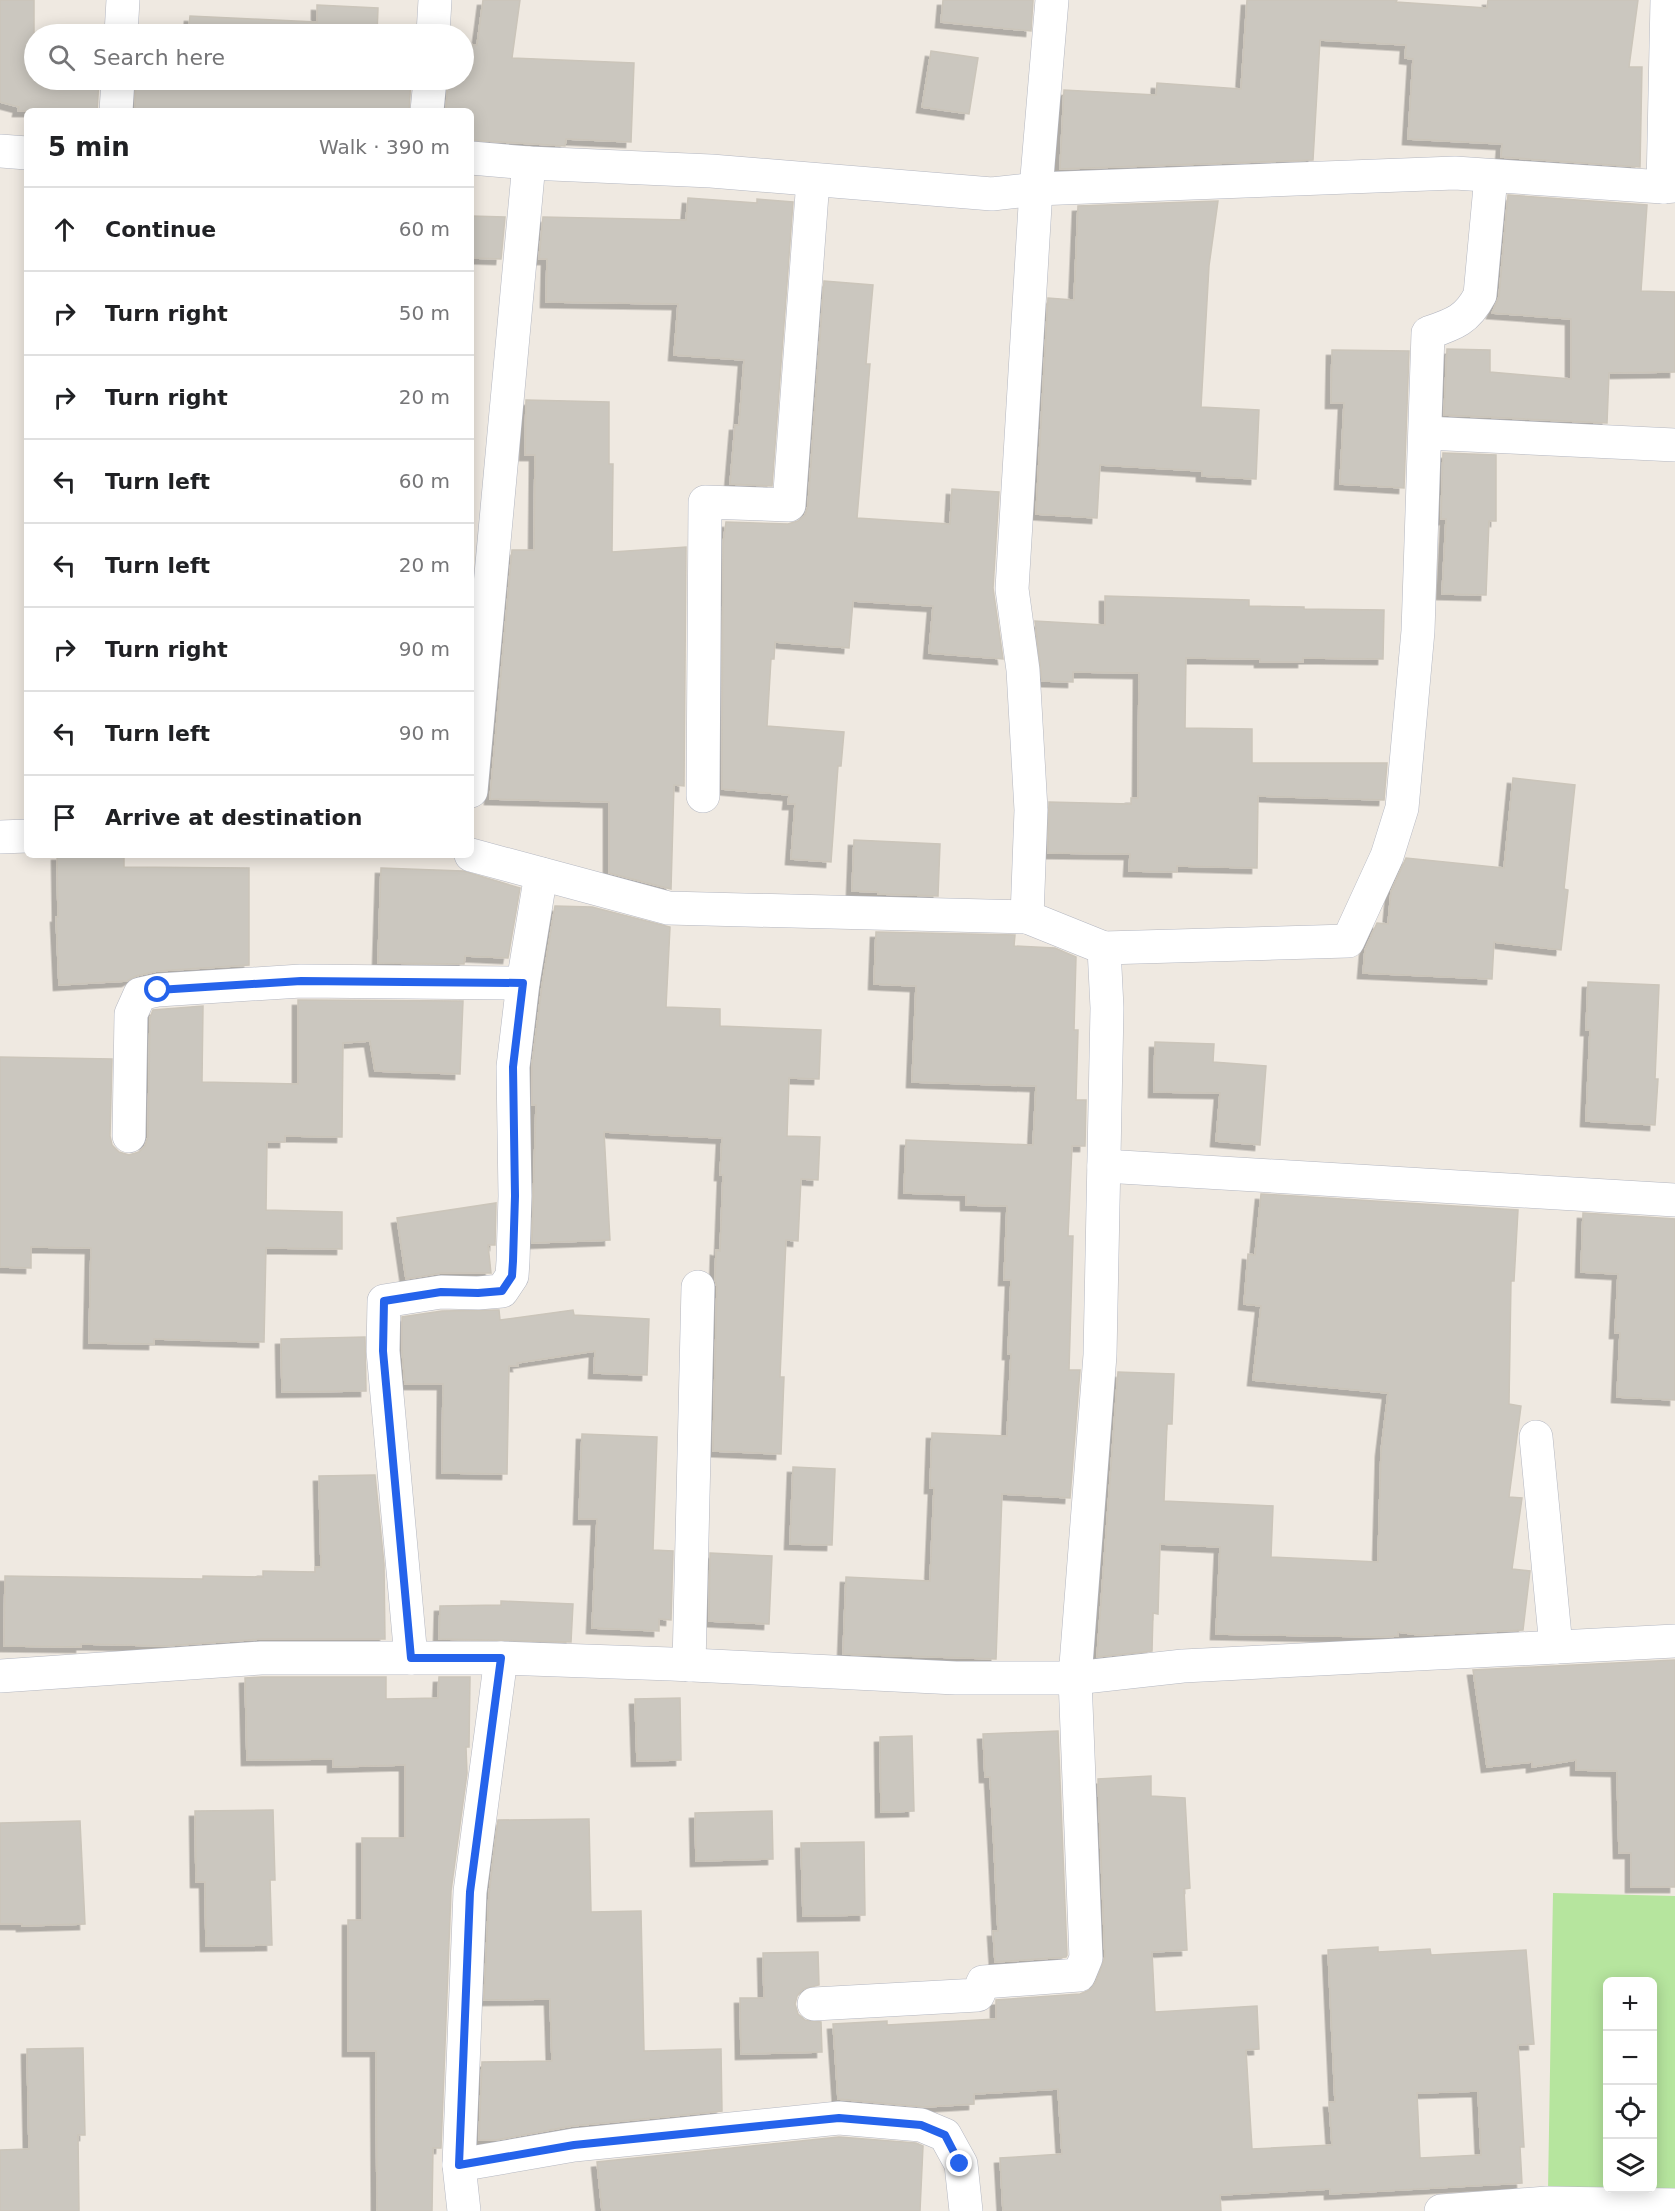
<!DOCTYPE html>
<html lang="en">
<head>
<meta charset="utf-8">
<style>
	:root { --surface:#fff; --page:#f6f6f6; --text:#202124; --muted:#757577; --line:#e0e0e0 }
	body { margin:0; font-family:"DejaVu Sans",sans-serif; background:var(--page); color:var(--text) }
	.controls { position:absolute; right:18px; bottom:18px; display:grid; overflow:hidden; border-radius:9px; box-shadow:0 3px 15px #0003 }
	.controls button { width:54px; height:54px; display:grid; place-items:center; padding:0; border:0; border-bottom:2px solid var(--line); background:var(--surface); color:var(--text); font:30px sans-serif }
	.stop { position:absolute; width:18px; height:18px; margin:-14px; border:4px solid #2563eb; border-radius:50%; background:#fff }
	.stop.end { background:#2563eb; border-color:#fff; box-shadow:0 2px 6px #0008 }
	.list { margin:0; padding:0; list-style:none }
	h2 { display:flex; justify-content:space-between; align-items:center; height:78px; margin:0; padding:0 24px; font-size:26px }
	h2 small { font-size:20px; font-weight:400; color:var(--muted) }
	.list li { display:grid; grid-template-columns:39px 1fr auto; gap:18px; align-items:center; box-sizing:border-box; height:84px; padding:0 24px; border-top:2px solid var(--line) }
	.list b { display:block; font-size:22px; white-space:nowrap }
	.list em { font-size:20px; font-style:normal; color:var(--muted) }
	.icon { flex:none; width:33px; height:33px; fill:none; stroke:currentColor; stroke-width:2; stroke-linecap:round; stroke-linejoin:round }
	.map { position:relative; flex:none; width:1675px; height:2211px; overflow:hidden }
	.search { position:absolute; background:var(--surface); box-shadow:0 3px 15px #0003; left:24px; top:24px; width:450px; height:66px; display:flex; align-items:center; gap:15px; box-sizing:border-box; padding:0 21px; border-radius:33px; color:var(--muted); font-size:22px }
	.panel { position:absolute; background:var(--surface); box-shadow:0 3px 15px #0003; left:24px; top:108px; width:450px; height:750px; border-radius:9px }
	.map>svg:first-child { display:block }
	.green { fill:#b6e59e; fill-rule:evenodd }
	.building { fill:#cbc7bf; stroke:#cbc5ba; stroke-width:1.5; fill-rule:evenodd; filter:url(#shadow) }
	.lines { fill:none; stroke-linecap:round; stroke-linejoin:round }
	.street-casing { stroke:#b4b7c1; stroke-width:34 }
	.street { stroke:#fff; stroke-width:33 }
	.route { stroke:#2563eb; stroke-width:8 }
</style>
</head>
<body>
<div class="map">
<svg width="1675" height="2211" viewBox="0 0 1675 2211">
	<defs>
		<filter id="shadow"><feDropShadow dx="-5.5" dy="5.5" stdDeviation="0" flood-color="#0004"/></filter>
	</defs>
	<rect width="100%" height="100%" fill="#efe9e1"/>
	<path class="green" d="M1553,1893L1675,1896V2191L1548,2190ZM1608,1982H1652V2188H1608Z"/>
	<g class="building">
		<path d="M0,0H34V80H99L97,111H18L19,107L0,102Z"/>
		<path d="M483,0H520L512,58L634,63L631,142L566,139L565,146L471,140V111H446L448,80H464V44L477,45Z"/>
		<path d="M943,0H1033L1031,31L941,22Z"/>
		<path d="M1247,0H1397L1396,2L1487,8L1488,0H1638L1629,67H1642L1640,167L1501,157L1502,144L1408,139L1413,59L1405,58L1406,45L1320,40L1313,160L1060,169L1064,90L1156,95L1157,83L1241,89Z"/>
		<path d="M317,5L378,8L377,34H188L190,16L317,22Z"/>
		<path d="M931,51L978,58L969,114L922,107Z"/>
		<path d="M136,80H411L409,111H135Z"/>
		<path d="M1508,195L1647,205L1641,291L1675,292V372L1609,373L1607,423L1444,415L1447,349L1490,350V372L1571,379V319L1492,313L1499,297Z"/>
		<path d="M688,198L757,203V199L793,202L772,486L730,484L735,425H739L744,360L674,355L678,304L546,302L547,259H539L543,217L686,220Z"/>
		<path d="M1218,201L1209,266L1201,407L1259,410L1256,479L1202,476V471L1100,465L1097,518L1036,514L1048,298L1074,300L1078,206Z"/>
		<path d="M471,216L505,217L501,259L471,258Z"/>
		<path d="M824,281L873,285L866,364H870L857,518L950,524L952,489L999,492L993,588L1003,659L929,653L933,606L853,601L849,648L775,642L774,659H771L767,726L844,732L841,766H838L831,862L791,859L795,804H788L789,795L722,789L723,544L726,522L788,524L798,521L805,515L808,506Z"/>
		<path d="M1332,350L1409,351L1404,488L1340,484L1344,403H1331Z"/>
		<path d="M526,400L609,402V464H613L612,552L686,547L684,786L674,785L671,889L609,873V802L490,799L512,550H534L535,455H525Z"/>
		<path d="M1443,453L1496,455V521H1489L1486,595L1442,594L1446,519H1441Z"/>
		<path d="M1105,596L1249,600V606L1304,607V609L1384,610L1383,659L1303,658V662H1260V659L1186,658L1185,728L1252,729V763H1387L1384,800L1258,796L1257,868L1177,866V872L1129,871L1130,854L1048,853L1049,802L1131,804V798H1138L1139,673L1073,672V682L1042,681L1035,621L1105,625Z"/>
		<path d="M1513,778L1575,785L1564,889L1568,890L1561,950L1494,942L1492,979L1363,973L1365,950L1377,923L1388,924L1391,892L1406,858L1504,868Z"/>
		<path d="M854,840L940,844L938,896L878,894V892L852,891Z"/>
		<path d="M57,855H124V867L249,868V965L157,971L136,976L127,981L59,985L56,917H58Z"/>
		<path d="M381,868L463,871L520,888L508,958L465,956L464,964L378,963Z"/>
		<path d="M555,906L592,907L670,927L666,1007L720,1009V1026L821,1030L819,1079L789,1078L787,1136L820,1137L818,1180L801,1179L798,1241L786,1240L780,1377H784L781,1454L713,1451L717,1287L715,1279L716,1250L720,1251L723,1175H720L722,1138L604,1132L610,1240L532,1243L536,1105H532V1065L542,986Z"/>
		<path d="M876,932L1015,935L1014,946L1055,948L1076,957L1074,1030H1078L1076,1100H1086L1085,1146H1072L1068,1236H1073L1069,1370H1080L1070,1498L1002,1494L996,1659L843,1654L846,1577L930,1581L934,1488H930L932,1433L1007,1436L1011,1354H1008L1011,1280H1004L1007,1206L966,1205V1195L904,1193L906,1140L1033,1145L1036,1086L912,1082L916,986L874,984Z"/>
		<path d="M1588,982L1659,985L1655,1079H1658L1655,1125L1586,1121L1590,1030H1586Z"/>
		<path d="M298,1000L463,1001L460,1074L375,1071L370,1041L343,1043L342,1137L285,1136V1142H267L266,1210L342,1212V1249L266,1248L264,1342L154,1339V1344L89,1343L91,1248L31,1247V1268L0,1267V1057L112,1059L110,1136L112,1145L119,1152L129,1155L139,1152L145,1146L148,1137L150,1018L153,1010L203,1006L202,1082L298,1084Z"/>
		<path d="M1155,1042L1214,1044L1213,1062L1266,1066L1260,1145L1216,1141L1220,1093L1154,1092Z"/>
		<path d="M1261,1194L1518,1210L1514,1281H1511L1509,1404L1521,1406L1509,1497L1522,1498L1512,1569L1530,1571L1523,1630L1419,1635L1398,1632V1636L1382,1637L1216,1634L1220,1547L1160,1544L1158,1614L1153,1613L1152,1651L1097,1657L1118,1372L1174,1374L1172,1424H1167L1164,1501L1273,1506L1271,1557L1378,1562L1381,1451L1388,1393L1253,1380L1261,1306L1244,1304L1248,1254L1255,1255Z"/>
		<path d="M496,1203L495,1245H488L491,1273H441L406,1279L397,1218Z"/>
		<path d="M1583,1213L1675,1219V1400L1617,1397L1620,1333H1615L1618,1274L1581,1272Z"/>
		<path d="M499,1310L500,1320L573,1310L574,1315L649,1319L647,1375L594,1373L595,1351L517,1363L518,1366H509L507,1474L442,1473L443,1384H405L402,1350V1317L442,1311Z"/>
		<path d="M365,1337L366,1391L282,1392L281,1339Z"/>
		<path d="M582,1434L657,1437L653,1550L673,1551L671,1620L659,1619V1631L592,1628L597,1519H579Z"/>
		<path d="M793,1467L835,1469L832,1545L790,1544Z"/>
		<path d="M375,1475L384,1564L385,1639H261L165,1646L81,1644V1647L4,1646L5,1576L203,1579V1576L263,1577V1571L315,1572V1567H321L319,1476Z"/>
		<path d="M710,1553L772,1556L769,1624L709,1621Z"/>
		<path d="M501,1601L573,1604L571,1642L439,1639L440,1606L501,1605Z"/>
		<path d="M1675,1660V1887H1631V1853H1619L1617,1771L1576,1770V1760L1532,1767V1762L1487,1767L1473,1670Z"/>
		<path d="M262,1677H386V1699L438,1698L439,1677H470L469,1747H466L467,1773L451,1891L441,2148H433L432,2211H377L376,2051H348V1920H362V1838H405V1765L333,1767V1759L247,1760L245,1678Z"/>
		<path d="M680,1698L681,1760L637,1761L635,1699Z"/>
		<path d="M1058,1731L1067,1955L1066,1957L995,1962L993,1931H998L994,1848L990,1777H985L983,1734Z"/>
		<path d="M912,1736L914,1811L881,1812L880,1737Z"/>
		<path d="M1151,1776V1796L1185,1798L1190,1888L1184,1889L1187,1950L1152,1952L1155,2012L1257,2006L1259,2049L1246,2050L1252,2149L1332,2145L1329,2102H1335L1328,1950L1378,1947V1952L1430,1949L1431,1955L1526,1950L1534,2044L1518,2045L1524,2147H1520L1522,2183L1330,2194V2189L1220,2195L1221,2211H1003L1000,2158L1062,2154L1058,2089L974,2094V2104L925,2107L838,2099L833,2024L887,2021V2025L996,2019V2000L1080,1994L1090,1990L1096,1982L1105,1957L1098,1779ZM1478,2091L1481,2155L1420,2158L1417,2093Z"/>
		<path d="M273,1810L275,1880H270L272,1945L206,1946L205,1882H196L195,1811Z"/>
		<path d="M772,1811L773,1859L696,1861L695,1813Z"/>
		<path d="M589,1819L591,1912L641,1911L644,2051L721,2049L722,2111L572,2126L496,2140H479L482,2062L552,2061L550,1999L484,2000L489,1894L498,1820Z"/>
		<path d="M80,1821L85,1924L22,1926V1924H0V1823Z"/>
		<path d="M864,1842L865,1915L803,1916L801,1843Z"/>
		<path d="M818,1952L819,1985L803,1989L797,1996L795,2004L798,2014L805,2020L821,2022L822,2052L741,2054L740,1998H764L763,1953Z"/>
		<path d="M83,2048L85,2135H78L79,2211H0V2150L29,2149L27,2049Z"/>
		<path d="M839,2137L916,2143L923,2146L920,2211H602L597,2162Z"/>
	</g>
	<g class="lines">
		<defs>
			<g id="street">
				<path d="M1667,0L1663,187L1675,186"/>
				<path d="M121,34L123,0"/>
				<path d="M433,34L435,0"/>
				<path d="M116,111L118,80"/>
				<path d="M427,111L430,80"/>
				<path d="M0,151L27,153"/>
				<path d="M471,158L529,163L711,171L992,194L1036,189L1455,173L1663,187"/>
				<path d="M1426,433L1675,445"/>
				<path d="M471,791L529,163"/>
				<path d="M703,796L705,502L789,505L813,180"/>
				<path d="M0,837L27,836"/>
				<path d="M471,855L668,908L1027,917"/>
				<path d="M1104,948L1348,941L1387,856L1402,808L1418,631L1428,333C1454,324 1467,320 1480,295L1491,176"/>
				<path d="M129,1136L131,1014L140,994L158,990L301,981L523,983"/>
				<path d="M1104,1166L1675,1200"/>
				<path d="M1536,1437L1556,1647"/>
				<path d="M411,1658L383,1351L384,1301L441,1292L478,1293L502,1291L512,1276L513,1261L515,1196L513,1067L523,983L541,874"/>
				<path d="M689,1665L698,1287"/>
				<path d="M0,1676L261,1658H501L671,1664L956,1678H1075L1183,1666L1675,1641"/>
				<path d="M814,2004L978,1995L983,1982L1079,1975L1086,1958L1075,1678L1100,1355L1107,1008L1104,948L1027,917L1031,810L1023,670L1012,589L1036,189L1052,0"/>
				<path d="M459,2165L574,2145L839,2118L921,2125L945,2135L961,2164L966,2211"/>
				<path d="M464,2211L459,2165L470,1892L501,1658"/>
				<path d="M1441,2211L1547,2203L1675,2205"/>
			</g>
		</defs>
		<use href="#street" class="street-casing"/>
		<use href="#street" class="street"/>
	</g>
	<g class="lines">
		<path class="route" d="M158,990L301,981L523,983L513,1067L515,1196L513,1261L512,1276L502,1291L478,1293L441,1292L384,1301L383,1351L411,1658H501L470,1892L459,2165L574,2145L839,2118L921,2125L945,2135L960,2164"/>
	</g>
</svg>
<div class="controls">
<button>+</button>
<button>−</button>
<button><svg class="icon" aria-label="locate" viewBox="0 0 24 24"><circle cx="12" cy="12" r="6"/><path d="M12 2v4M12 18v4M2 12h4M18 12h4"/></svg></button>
<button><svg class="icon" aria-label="layers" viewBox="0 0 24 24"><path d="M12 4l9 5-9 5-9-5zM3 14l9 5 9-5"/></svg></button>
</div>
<div class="stop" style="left:158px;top:990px"></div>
<div class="stop end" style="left:960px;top:2164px"></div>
<div class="search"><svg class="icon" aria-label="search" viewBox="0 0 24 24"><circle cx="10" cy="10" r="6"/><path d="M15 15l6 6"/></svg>Search here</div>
<section class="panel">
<h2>5 min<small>Walk · 390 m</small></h2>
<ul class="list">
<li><svg class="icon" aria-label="ahead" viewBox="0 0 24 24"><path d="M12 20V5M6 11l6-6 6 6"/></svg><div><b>Continue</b></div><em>60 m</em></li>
<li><svg class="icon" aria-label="right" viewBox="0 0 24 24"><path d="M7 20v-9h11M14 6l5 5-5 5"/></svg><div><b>Turn right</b></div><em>50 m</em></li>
<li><svg class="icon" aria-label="right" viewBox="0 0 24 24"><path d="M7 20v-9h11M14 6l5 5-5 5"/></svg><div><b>Turn right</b></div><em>20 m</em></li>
<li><svg class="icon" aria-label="left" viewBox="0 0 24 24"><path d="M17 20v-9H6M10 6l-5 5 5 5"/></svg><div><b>Turn left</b></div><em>60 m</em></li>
<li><svg class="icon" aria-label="left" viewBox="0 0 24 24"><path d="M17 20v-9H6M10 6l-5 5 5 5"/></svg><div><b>Turn left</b></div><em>20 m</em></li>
<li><svg class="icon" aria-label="right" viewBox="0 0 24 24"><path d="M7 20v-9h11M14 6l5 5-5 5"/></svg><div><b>Turn right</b></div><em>90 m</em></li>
<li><svg class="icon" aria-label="left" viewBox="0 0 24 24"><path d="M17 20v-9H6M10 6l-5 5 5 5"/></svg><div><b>Turn left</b></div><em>90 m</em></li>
<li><svg class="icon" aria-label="arrive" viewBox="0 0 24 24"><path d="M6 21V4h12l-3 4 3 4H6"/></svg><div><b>Arrive at destination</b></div></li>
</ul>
</section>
</div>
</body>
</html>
